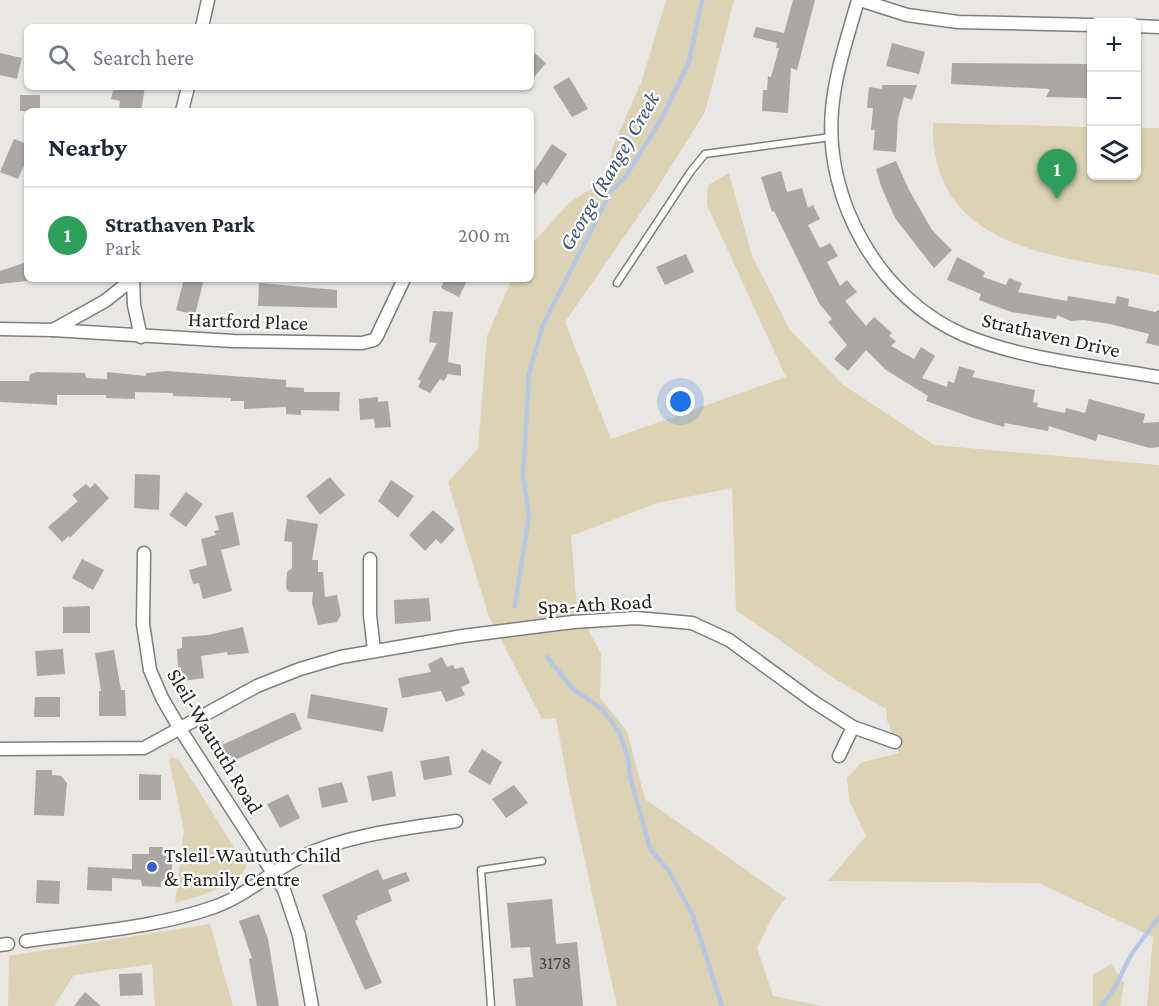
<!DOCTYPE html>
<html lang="en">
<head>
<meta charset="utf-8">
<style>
	:root { --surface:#fff; --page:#f2f2f3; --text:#1f2937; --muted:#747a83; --line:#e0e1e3; --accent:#7c3aed }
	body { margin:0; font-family:"Crimson Pro",serif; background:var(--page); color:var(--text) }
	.controls { position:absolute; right:18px; top:18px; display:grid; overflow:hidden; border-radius:9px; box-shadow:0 2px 4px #0004 }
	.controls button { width:54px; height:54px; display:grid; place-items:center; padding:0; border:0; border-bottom:2px solid var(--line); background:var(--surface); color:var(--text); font:30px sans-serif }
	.you { position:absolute; left:681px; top:402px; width:21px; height:21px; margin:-15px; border:4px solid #fff; border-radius:50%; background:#1a73e8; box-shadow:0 0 0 9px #1a73e833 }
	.badge { display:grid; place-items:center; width:39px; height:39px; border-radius:50%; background:var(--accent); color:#fff; font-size:20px; font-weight:700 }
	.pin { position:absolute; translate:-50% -50px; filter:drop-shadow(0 2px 3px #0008) }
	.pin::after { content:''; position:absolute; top:32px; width:21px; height:18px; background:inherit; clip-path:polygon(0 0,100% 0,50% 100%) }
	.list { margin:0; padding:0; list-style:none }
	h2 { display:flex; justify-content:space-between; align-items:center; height:78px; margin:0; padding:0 24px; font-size:26px }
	h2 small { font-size:20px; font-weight:400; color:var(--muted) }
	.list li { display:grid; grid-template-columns:39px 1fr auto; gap:18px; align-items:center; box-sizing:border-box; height:96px; padding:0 24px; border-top:2px solid var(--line) }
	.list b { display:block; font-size:22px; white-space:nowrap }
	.list p { margin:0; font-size:20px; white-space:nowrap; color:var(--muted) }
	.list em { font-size:20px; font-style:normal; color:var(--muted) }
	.icon { flex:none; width:33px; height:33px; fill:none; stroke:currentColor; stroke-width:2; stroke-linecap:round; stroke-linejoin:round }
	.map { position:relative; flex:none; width:1159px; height:1006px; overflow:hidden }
	.search { position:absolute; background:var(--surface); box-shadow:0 2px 4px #0004; left:24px; top:24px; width:510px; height:66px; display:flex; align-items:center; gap:15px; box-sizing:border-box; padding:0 21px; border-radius:9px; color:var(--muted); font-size:22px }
	.panel { position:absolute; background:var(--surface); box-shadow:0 2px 4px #0004; left:24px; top:108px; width:510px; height:174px; border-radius:9px }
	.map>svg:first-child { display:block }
	.green { fill:#dbd3b4 }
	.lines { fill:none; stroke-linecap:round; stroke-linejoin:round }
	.stream { stroke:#b7c8e4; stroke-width:4.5 }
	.building { fill:#aba7a5 }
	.service-casing { stroke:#7f7e7b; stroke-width:9 }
	.minor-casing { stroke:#7f7e7b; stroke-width:15 }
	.service { stroke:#fff; stroke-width:6 }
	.minor { stroke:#fff; stroke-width:12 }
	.poi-dot { fill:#405dcf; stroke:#fff; stroke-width:2 }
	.labels { text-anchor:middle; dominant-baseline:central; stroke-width:4.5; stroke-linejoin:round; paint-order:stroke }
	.number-label { font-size:18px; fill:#454442 }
	.street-label { font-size:21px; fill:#232321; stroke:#fff }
	.poi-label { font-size:21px; fill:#232321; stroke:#fff; text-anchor:start }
	.water-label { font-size:22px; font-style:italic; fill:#3c547d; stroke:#fff }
</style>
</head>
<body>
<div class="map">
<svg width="1159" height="1006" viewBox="0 0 1159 1006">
	<rect width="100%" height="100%" fill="#e8e7e3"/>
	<g class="green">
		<path d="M666,0H734L705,112L653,195L565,322L611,439L786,377L707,205L708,185L729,173L752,256L790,330L842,384L934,445L1159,465V1006H1147L1153,937L1039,883L828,881L866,836L849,800L847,778L862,762L899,753L887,720L886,709L835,679L736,610L732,488L657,503L571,536L577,608L601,654L600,698L627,731L645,799L786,898L773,915L757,948L773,996L822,1006H617L569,789L556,718L542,719L488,614L448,482L478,449L487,336L512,279H531V245L570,202L608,178L612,149L642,80Z"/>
		<path d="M933,123L1091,127L1092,176H1136L1137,128H1159V275C1064,256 930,254 933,123Z"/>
		<path d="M171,757L179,760L246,866C242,886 193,898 175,903L184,831L169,759Z"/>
		<path d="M210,924L233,1006H155L152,964L74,975L54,1006H8L9,956Z"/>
		<path d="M1111,964L1124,983L1120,1006H1093V975Z"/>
	</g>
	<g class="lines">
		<g class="stream">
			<path d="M515,606L529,516L523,475L529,374L542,327L611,191L626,176L663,116L689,62L702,0"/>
			<path d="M547,657L573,689L603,710L619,732L628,757L630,776L650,849L669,871L693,916L722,1006"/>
			<path d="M1101,1006L1114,989L1131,955L1159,917"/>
		</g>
	</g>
	<g class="building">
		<path d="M793,0H815L797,70L791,68L788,113L762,111L763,90H767L768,76L771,77L779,48H776L777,43L753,37L756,27L784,33Z"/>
		<path d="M892,43L925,52L919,74L886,66Z"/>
		<path d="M531,50L546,63L531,81Z"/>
		<path d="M0,53L22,58L17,79L0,75Z"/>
		<path d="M952,63L1092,64V93L1086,98L1046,97L1050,89L951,84Z"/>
		<path d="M569,77L588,109L572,117L553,87Z"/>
		<path d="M882,85H917L912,100L904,97L898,119L896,152L873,150L875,130H871L873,108H867L869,87L882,89Z"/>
		<path d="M114,87H145L141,111H119L120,101L111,99Z"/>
		<rect x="20" y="95" width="20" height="16"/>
		<path d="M14,139L27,144V159L18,179L0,172Z"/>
		<path d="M552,144L567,154L547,185L543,182L531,200V176Z"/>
		<path d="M896,161L909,190L932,230L952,250L934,268L895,218L881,186L876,169Z"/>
		<path d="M781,171L787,192L802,188L808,208L813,205L820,219L808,225L820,248L830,243L838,256L827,262L840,286L847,280L857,292L845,301L866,326L874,317L892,333L889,336L896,341L891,346L914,359L921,347L935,356L922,378L947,387L948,381L954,383L959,366L975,371L972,377L1035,390L1033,402L1038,403L1037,407L1065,413L1066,408L1085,413L1089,399L1145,414L1143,423L1159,422V447L1150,448L1098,434L1096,441L1049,426L1048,431L1005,423L1004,427L973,418L926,401L928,396L886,370L866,350L848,371L834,359L847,345L828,322L832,319L819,303L774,211L772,212L761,177Z"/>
		<path d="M686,254L694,272L665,285L656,267Z"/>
		<path d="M957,257L985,272L983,277L1006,285L1009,278L1022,283L1018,292L1067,301L1068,296L1115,304L1117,296L1129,299L1128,306L1155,312L1159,310V346L1146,343L1149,334L1110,324L1084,320L1071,321L1057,315L1056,319L1011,312L979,300L981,294L947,280Z"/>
		<path d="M27,262V281L0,284V271Z"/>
		<path d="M184,279H204L195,315L176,310Z"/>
		<path d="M445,279H468L459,297L441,288Z"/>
		<path d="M259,283L337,290V308L258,306Z"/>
		<path d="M433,311L453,312L448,362L461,365V376L448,374L444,381L440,379L430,393L418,387L421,381L418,379L437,343L429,342Z"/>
		<path d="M167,371L286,380V387L304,388V392H340L339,411L301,410V415L286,414V407L244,409V401H231V398L173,396V393L135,392V399L106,398V395H57V405L0,402V381H29L30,374L37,372L85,373L86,378L107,379V372L146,376V373Z"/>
		<path d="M378,397V402L388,401L391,427L375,428L374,419L360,420L359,399Z"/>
		<path d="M135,474L160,475L159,510L134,508Z"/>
		<path d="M330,477L345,495L320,515L306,496Z"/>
		<path d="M391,480L414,496L398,518L378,501Z"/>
		<path d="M95,483L109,498L70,538L69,536L62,542L48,527L78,501L72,495L86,484L90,488Z"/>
		<path d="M186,492L203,504L186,527L169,515Z"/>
		<path d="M433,510L455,529L441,544L436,539L425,551L409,535Z"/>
		<path d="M233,512L240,545L221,550L232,591L203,599L199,583L193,584L189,570L207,565L201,539L216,535L214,531L219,530L215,516Z"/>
		<path d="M287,519L318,524L312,560H318V572H323L325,597L337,595L341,615L337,622L318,625L312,603L313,592H289L286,588L287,572L292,568V542L284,541Z"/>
		<path d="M82,559L104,570L93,590L72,578Z"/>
		<path d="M429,598L431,621L395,624L394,600Z"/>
		<path d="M90,606V633H63V607Z"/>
		<path d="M243,627L249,653L228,655L227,652L201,656L204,678L183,681L181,667H178L177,649L182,648V637L208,635Z"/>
		<path d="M63,649L65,674L37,676L35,651Z"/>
		<path d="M114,650L121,690H125L126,716H99V691H101L95,653Z"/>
		<path d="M442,657L447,667L453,665L455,669L463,667L470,683L461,687L465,695L446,702L441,691L402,698L398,678L431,672L428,664Z"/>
		<path d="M311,694L388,708L383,732L307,718Z"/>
		<path d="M35,697H60V717H34Z"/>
		<path d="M291,713H295L302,729L231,762L222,745Z"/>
		<path d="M482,749L502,762L490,785L468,772Z"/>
		<path d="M449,756L452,775L424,780L420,761Z"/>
		<path d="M36,770H52V775L61,776L67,783L64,816L34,815Z"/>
		<path d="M392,771L396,796L372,801L367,776Z"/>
		<path d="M139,774L161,775V800H139Z"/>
		<path d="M342,782L348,802L322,808L318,788Z"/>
		<path d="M514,785L528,803L506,818L492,799Z"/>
		<path d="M288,794L300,818L280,828L267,804Z"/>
		<path d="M149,847H163L164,854H173L171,881H161V887L142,886L141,880L112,878V891L87,890L88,867L132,869V854H149Z"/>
		<path d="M378,869L383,880L406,872L410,881L388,890L392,901L357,916L358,919L355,921L382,983L365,990L322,895Z"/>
		<path d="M37,880L60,881L59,904L36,903Z"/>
		<path d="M552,899L556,944L577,942L583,1006H516L513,979L533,977L530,947L511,948L507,903Z"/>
		<path d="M259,914L268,939L279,1006H257L249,959L252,958L239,921Z"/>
		<path d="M142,973L143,995L120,996L119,974Z"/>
		<path d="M85,992L101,1006H74Z"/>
	</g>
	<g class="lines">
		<defs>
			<g id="service">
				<path d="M617,283L691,171L705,154L831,137"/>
				<path d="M491,1006L481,870L542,861"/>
			</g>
			<g id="minor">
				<path d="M858,0C848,36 835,73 832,110C824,201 880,299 964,335C1025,360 1095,366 1159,377"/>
				<path d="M860,0L907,15L958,22L1092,25"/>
				<path d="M1136,26L1159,27"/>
				<path d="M202,27L208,0"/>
				<path d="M182,111L188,87"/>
				<path d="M133,279L134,305L141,337"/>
				<path d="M0,329L53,330L105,301L133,279"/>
				<path d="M53,330L233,341L362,343L374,340L377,336L404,279"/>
				<path d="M144,553L143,624L150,670L162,698L180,729L284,890L299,935L312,1006"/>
				<path d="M370,559V615L374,650"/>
				<path d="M0,749L144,748L257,686L300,669L341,657L463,636L573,622L636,618L692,623L729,640L814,702L853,727L895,742"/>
				<path d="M839,756L853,727"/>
				<path d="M26,941C88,932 155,928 214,907C246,896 271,871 301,857C349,834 404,829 456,821"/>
				<path d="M0,945L8,944"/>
			</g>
		</defs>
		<use href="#service" class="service-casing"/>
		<use href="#minor" class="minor-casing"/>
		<use href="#service" class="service"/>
		<use href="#minor" class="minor"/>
	</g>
	<circle class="poi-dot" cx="152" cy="867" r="6"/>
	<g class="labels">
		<g class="number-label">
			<text x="555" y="963">3178</text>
		</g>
		<g class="street-label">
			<text transform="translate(248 321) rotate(2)">Hartford Place</text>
			<text transform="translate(1051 335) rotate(13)">Strathaven Drive</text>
			<text transform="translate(595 604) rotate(-3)">Spa-Ath Road</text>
			<text transform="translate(215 741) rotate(59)">Sleil-Waututh Road</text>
		</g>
		<g class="poi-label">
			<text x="164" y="855">Tsleil-Waututh Child<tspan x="164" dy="24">&amp; Family Centre</tspan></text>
		</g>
		<g class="water-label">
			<text transform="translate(609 171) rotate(-60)">George (Range) Creek</text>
		</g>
	</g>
</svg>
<div class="controls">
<button>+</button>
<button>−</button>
<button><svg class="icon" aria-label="layers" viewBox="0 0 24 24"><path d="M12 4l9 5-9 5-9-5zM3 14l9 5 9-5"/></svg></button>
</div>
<div class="you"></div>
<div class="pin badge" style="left:1057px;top:199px;background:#2e9e5b">1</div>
<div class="search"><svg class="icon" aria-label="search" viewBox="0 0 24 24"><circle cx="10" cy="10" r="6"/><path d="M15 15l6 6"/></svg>Search here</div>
<section class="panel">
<h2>Nearby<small></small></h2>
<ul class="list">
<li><span class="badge" style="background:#2e9e5b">1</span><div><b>Strathaven Park</b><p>Park</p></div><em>200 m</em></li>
</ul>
</section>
</div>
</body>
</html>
